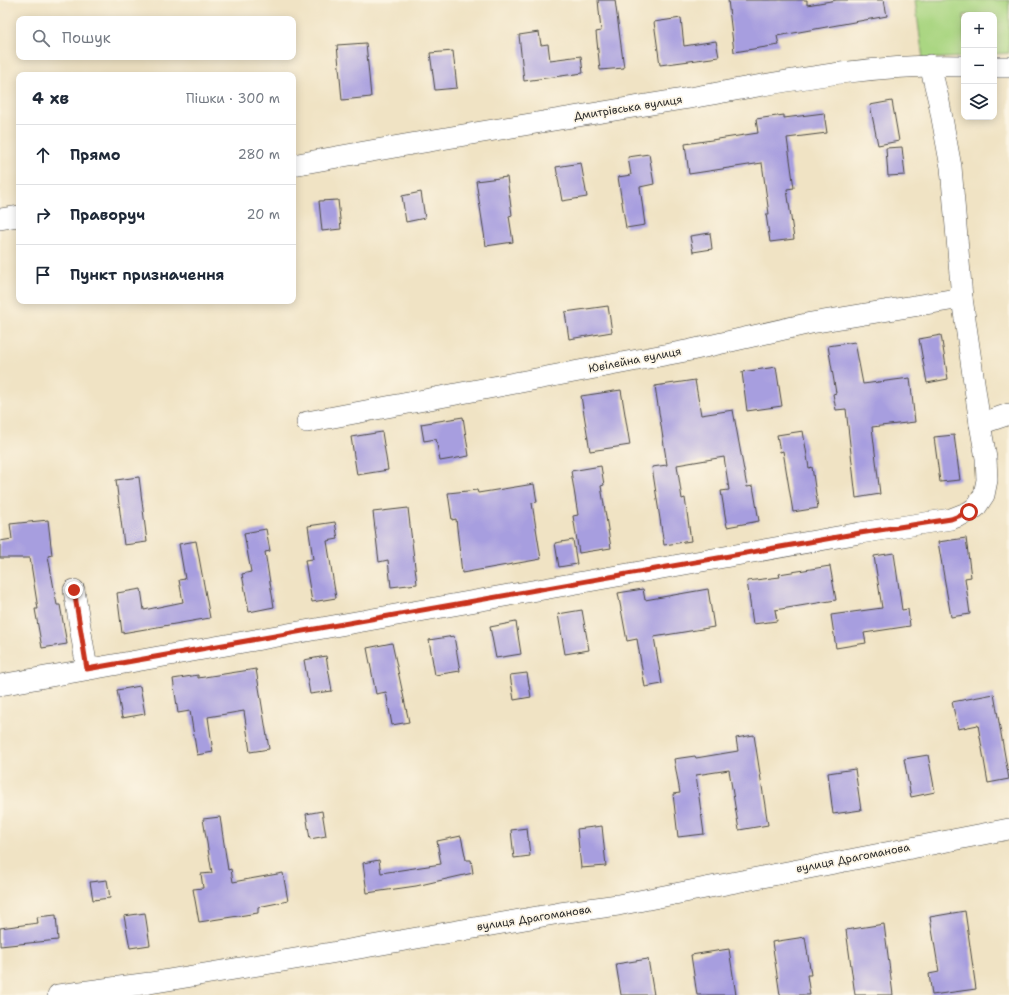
<!DOCTYPE html>
<html lang="uk">
<head>
<meta charset="utf-8">
<style>
	:root { --surface:#fff; --page:#f2f2f3; --text:#1f2937; --muted:#747a83; --line:#e0e1e3 }
	body { margin:0; font-family:"Shantell Sans",sans-serif; background:var(--page); color:var(--text) }
	.controls { position:absolute; right:12px; top:12px; display:grid; overflow:hidden; border-radius:8px; box-shadow:0 2px 10px #0003 }
	.controls button { width:36px; height:36px; display:grid; place-items:center; padding:0; border:0; border-bottom:1px solid var(--line); background:var(--surface); color:var(--text); font:20px sans-serif }
	.stop { position:absolute; width:12px; height:12px; margin:-9px; border:3px solid #c8321e; border-radius:50%; background:#fff }
	.stop.end { background:#c8321e; border-color:#fff; box-shadow:0 1px 4px #0008 }
	.list { margin:0; padding:0; list-style:none }
	h2 { display:flex; justify-content:space-between; align-items:center; height:52px; margin:0; padding:0 16px; font-size:17px }
	h2 small { font-size:13px; font-weight:400; color:var(--muted) }
	.list li { display:grid; grid-template-columns:26px 1fr auto; gap:12px; align-items:center; box-sizing:border-box; height:60px; padding:0 16px; border-top:1px solid var(--line) }
	.list b { display:block; font-size:15px; white-space:nowrap }
	.list em { font-size:13px; font-style:normal; color:var(--muted) }
	.icon { flex:none; width:22px; height:22px; fill:none; stroke:currentColor; stroke-width:2; stroke-linecap:round; stroke-linejoin:round }
	.map { position:relative; flex:none; width:1009px; height:995px; overflow:hidden }
	.search { position:absolute; background:var(--surface); box-shadow:0 2px 10px #0003; left:16px; top:16px; width:280px; height:44px; display:flex; align-items:center; gap:10px; box-sizing:border-box; padding:0 14px; border-radius:8px; color:var(--muted); font-size:15px }
	.panel { position:absolute; background:var(--surface); box-shadow:0 2px 10px #0003; left:16px; top:72px; width:280px; height:232px; border-radius:8px }
	.map>svg:first-child { display:block }
	.green { fill:#aad682; stroke:#6a8056 }
	.building { fill:#a79edf }
	.lines { fill:none; stroke-linecap:round; stroke-linejoin:round }
	.minor-casing { stroke:#494742; stroke-width:22 }
	.minor { stroke:#fff; stroke-width:21 }
	.route { stroke:#c8321e; stroke-width:5 }
	.labels { text-anchor:middle; dominant-baseline:central; stroke-width:3.5; stroke-linejoin:round; paint-order:stroke }
	.street-label { font-size:11px; fill:#2b2b2b; stroke:#fcf5e5 }
</style>
</head>
<body>
<div class="map">
<svg width="1009" height="995" viewBox="0 0 1009 995">
	<rect width="100%" height="100%" fill="#fcf5e5"/>
	<filter id="ink" filterUnits="userSpaceOnUse"><feTurbulence type="fractalNoise" baseFrequency=".025" numOctaves="2"/><feDisplacementMap in="SourceGraphic" scale="8" xChannelSelector="R" yChannelSelector="G"/><feConvolveMatrix kernelMatrix="1 2 1 2 8 2 1 2 1" color-interpolation-filters="sRGB"/></filter>
	<filter id="wash" filterUnits="userSpaceOnUse"><feTurbulence type="fractalNoise" baseFrequency=".012" numOctaves="4" result="noise"/><feDisplacementMap in="SourceGraphic" scale="16" xChannelSelector="R" yChannelSelector="G"/><feGaussianBlur stdDeviation="0.9" result="paint"/><feColorMatrix in="noise" values="0 0 0 0 0 0 0 0 0 0 0 0 0 0 0 0 0 1.4 0 .05"/><feComposite in="paint" operator="in"/></filter>
	<g filter="url(#wash)">
		<rect width="100%" height="100%" fill="#f0e3c4"/>
		<path class="green" d="M915,0H1009V53L994,54V15H964V57L923,59Z"/>
		<g id="blocks">
			<g class="building">
				<path d="M598,0H615L624,68L600,70L596,32L601,31Z"/>
				<path d="M728,0H807V5L837,0H884L887,16L777,36L779,45L734,52Z"/>
				<path d="M681,18L684,46L716,41L719,57L660,65L654,22Z"/>
				<path d="M539,32L541,45L548,44L550,60L581,56L583,73L524,81L519,35Z"/>
				<path d="M366,43L371,97L342,100L337,45Z"/>
				<path d="M453,51L457,88L435,90L430,53Z"/>
				<path d="M892,101L899,141L878,145L870,105Z"/>
				<path d="M824,113L827,133L787,138L794,188L787,189L794,239L770,242L766,214H769L762,163L689,174L685,144L758,133L756,119L784,115V118Z"/>
				<path d="M902,147L905,175L888,176L886,148Z"/>
				<path d="M649,154L654,184L640,187L645,225L626,228L618,177L631,175L628,157Z"/>
				<path d="M581,163L587,197L562,201L556,167Z"/>
				<path d="M507,177L512,215L509,216L513,242L486,246L476,181Z"/>
				<path d="M421,192L425,218L406,222L402,196Z"/>
				<path d="M338,200L341,229L322,231L319,201Z"/>
				<path d="M710,233L712,249L693,252L690,236Z"/>
				<path d="M608,306L612,332L569,339L565,312Z"/>
				<path d="M941,335L948,379L927,383L919,339Z"/>
				<path d="M855,342L863,384L910,378L915,422L872,427L880,494L856,498L846,409L836,410L833,394L836,393L828,346Z"/>
				<path d="M776,367L782,406L747,411L742,372Z"/>
				<path d="M695,380L701,415L733,410L747,487L753,486L759,521L727,527L721,491L729,490L724,457L677,465L682,499L685,498L691,541L664,545L652,467L667,465L655,386Z"/>
				<path d="M621,390L630,445L590,451L581,396Z"/>
				<path d="M463,417L469,456L440,461L436,439L424,441L421,424Z"/>
				<path d="M803,431L809,468L812,467L818,508L793,512L783,451L780,452L777,435Z"/>
				<path d="M382,432L388,470L357,475L351,437Z"/>
				<path d="M954,435L960,480L940,482L934,437Z"/>
				<path d="M601,466L604,485L601,486L611,548L579,553L573,516L578,515L571,471Z"/>
				<path d="M139,477L147,542L124,545L116,480Z"/>
				<path d="M534,484L537,502L532,503L541,559L462,573L456,519L452,520L448,493L477,490L478,493Z"/>
				<path d="M408,508L417,584L391,587L388,560L379,562L373,512Z"/>
				<path d="M48,520L52,555L48,556L57,605H60L67,644L42,648L35,609H38L30,558H0V541L12,539L10,524Z"/>
				<path d="M335,522L338,539L327,541L336,598L312,602L305,560L313,559L308,526Z"/>
				<path d="M266,529L270,551L265,552L274,607L249,612L242,574L251,572L244,533Z"/>
				<path d="M966,538L971,577L965,578L970,614L951,617L938,542Z"/>
				<path d="M573,540L577,564L559,567L555,543Z"/>
				<path d="M196,541L210,618L122,633L117,593L141,589L144,610L183,602L179,580L185,579L179,544Z"/>
				<path d="M894,553L902,610L908,609L910,626L864,633L866,643L836,648L831,615L882,608L874,556Z"/>
				<path d="M830,566L836,600L775,610L777,621L753,624L747,581L780,577L779,574Z"/>
				<path d="M643,589L645,600L708,589L714,627L654,637L662,684L645,687L637,639L627,641L618,593Z"/>
				<path d="M582,610L589,650L565,654L558,614Z"/>
				<path d="M516,622L521,654L496,658L490,627Z"/>
				<path d="M454,636L460,671L435,675L429,640Z"/>
				<path d="M392,643L409,722L392,725L386,692L376,694L367,648Z"/>
				<path d="M326,656L332,691L310,694L304,660Z"/>
				<path d="M256,669L269,749L250,752L244,711L208,717L213,752L197,755L190,711L178,713L173,679L198,675V678Z"/>
				<path d="M527,673L531,697L514,700L510,675Z"/>
				<path d="M140,686L145,714L122,718L117,690Z"/>
				<path d="M994,694L1009,779L988,783L978,725L958,729L952,702Z"/>
				<path d="M754,735L768,825L739,830L729,770L696,775L704,834L678,837L673,794L680,793L674,759L695,756L696,758L738,751L736,738Z"/>
				<path d="M928,755L935,792L911,797L904,759Z"/>
				<path d="M855,769L861,810L833,814L828,773Z"/>
				<path d="M322,811L326,836L310,839L306,814Z"/>
				<path d="M220,817L228,870L231,869L233,882L283,873L288,901L258,907V913L199,922L193,889L203,888L201,874L212,873L203,819Z"/>
				<path d="M602,826L606,866L581,868L577,829Z"/>
				<path d="M527,828L530,856L514,858L511,830Z"/>
				<path d="M461,836L466,860H471L473,873L416,886L367,893L363,863L379,860L381,873L441,864L437,841Z"/>
				<path d="M107,880L110,898L93,900L90,882Z"/>
				<path d="M965,911L976,989L932,995L929,974L939,972L930,917Z"/>
				<path d="M145,913L150,945L130,948L124,916Z"/>
				<path d="M56,915L58,940L0,946V928L38,923L37,917Z"/>
				<path d="M884,924L893,995H855L846,930Z"/>
				<path d="M805,937L811,975H807L810,995H780L772,942Z"/>
				<path d="M729,949L736,995H697L691,955Z"/>
				<path d="M648,959L654,995H621L616,964Z"/>
			</g>
		</g>
	</g>
	<g filter="url(#ink)">
		<use href="#blocks" fill-opacity="0" stroke="#494742" stroke-width="1"/>
		<g class="lines">
			<defs>
				<g id="minor">
					<path d="M930,65L939,102L951,167L962,298L980,424"/>
					<path d="M994,67H1009"/>
					<path d="M293,165C423,141 553,120 683,99C777,83 869,63 964,66"/>
					<path d="M0,219L19,216"/>
					<path d="M307,422L691,350L811,323L962,298"/>
					<path d="M74,590L87,669"/>
					<path d="M0,685L860,533L951,519L969,512L976,507L984,495L987,480L986,458L980,424L1009,414"/>
					<path d="M58,995L150,983L331,953L560,913L618,905L1009,829"/>
				</g>
			</defs>
			<use href="#minor" class="minor-casing"/>
			<use href="#minor" class="minor"/>
		</g>
	</g>
	<g class="lines" filter="url(#ink)">
		<path class="route" d="M74,590L87,669L860,533L951,519L969,512"/>
	</g>
	<g class="labels">
		<g class="street-label">
			<text transform="translate(628 108) rotate(-9)">Дмитрівська вулиця</text>
			<text transform="translate(635 360) rotate(-11)">Ювілейна вулиця</text>
			<text transform="translate(853 858) rotate(-11)">вулиця Драгоманова</text>
			<text transform="translate(534 918) rotate(-9)">вулиця Драгоманова</text>
		</g>
	</g>
</svg>
<div class="controls">
<button>+</button>
<button>−</button>
<button><svg class="icon" aria-label="layers" viewBox="0 0 24 24"><path d="M12 4l9 5-9 5-9-5zM3 14l9 5 9-5"/></svg></button>
</div>
<div class="stop" style="left:969px;top:512px"></div>
<div class="stop end" style="left:74px;top:590px"></div>
<div class="search"><svg class="icon" aria-label="search" viewBox="0 0 24 24"><circle cx="10" cy="10" r="6"/><path d="M15 15l6 6"/></svg>Пошук</div>
<section class="panel">
<h2>4 хв<small>Пішки · 300 m</small></h2>
<ul class="list">
<li><svg class="icon" aria-label="ahead" viewBox="0 0 24 24"><path d="M12 20V5M6 11l6-6 6 6"/></svg><div><b>Прямо</b></div><em>280 m</em></li>
<li><svg class="icon" aria-label="right" viewBox="0 0 24 24"><path d="M7 20v-9h11M14 6l5 5-5 5"/></svg><div><b>Праворуч</b></div><em>20 m</em></li>
<li><svg class="icon" aria-label="arrive" viewBox="0 0 24 24"><path d="M6 21V4h12l-3 4 3 4H6"/></svg><div><b>Пункт призначення</b></div></li>
</ul>
</section>
</div>
</body>
</html>
